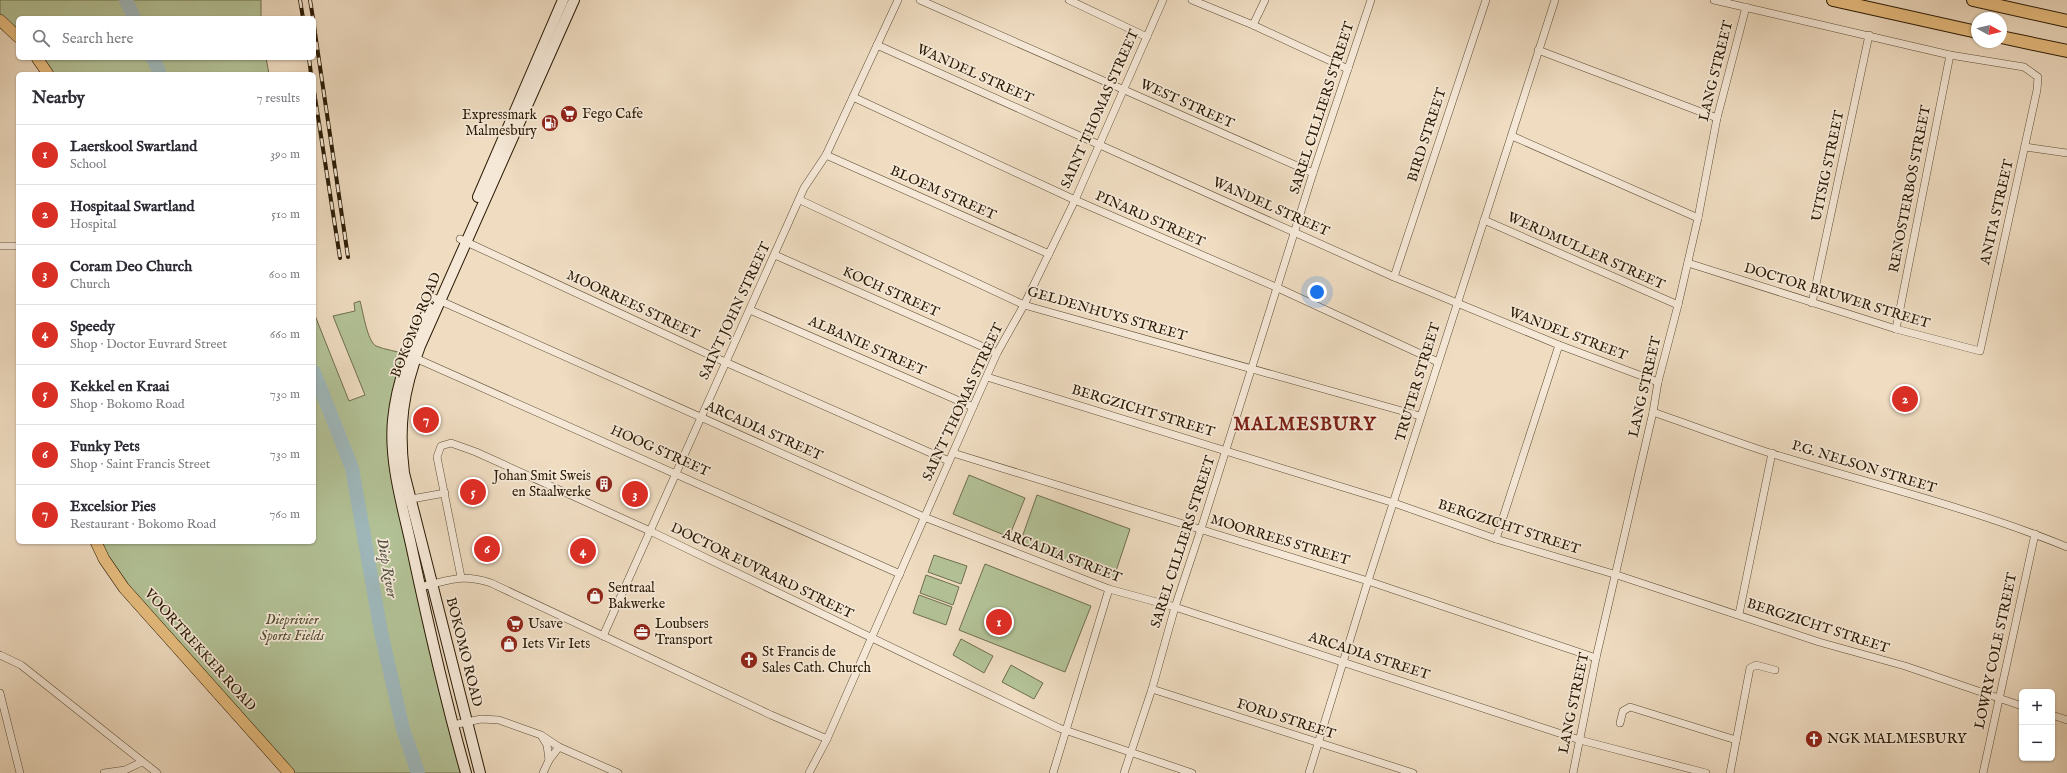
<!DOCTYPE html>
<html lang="en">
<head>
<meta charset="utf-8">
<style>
	:root { --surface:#fff; --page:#f7f7f7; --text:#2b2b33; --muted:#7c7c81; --line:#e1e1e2; --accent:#d93025 }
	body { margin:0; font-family:"IM FELL English",serif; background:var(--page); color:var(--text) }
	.controls { position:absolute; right:12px; bottom:12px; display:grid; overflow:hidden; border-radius:6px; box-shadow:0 1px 3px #0004 }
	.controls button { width:36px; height:36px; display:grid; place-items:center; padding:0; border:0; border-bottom:1px solid var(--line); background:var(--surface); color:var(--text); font:20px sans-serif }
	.compass { position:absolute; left:1971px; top:12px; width:36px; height:36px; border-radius:50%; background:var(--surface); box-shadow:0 1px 3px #0004; rotate:98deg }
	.you { position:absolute; left:1317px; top:292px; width:14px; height:14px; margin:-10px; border:3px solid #fff; border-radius:50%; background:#1a73e8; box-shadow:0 0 0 6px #1a73e833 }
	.badge { display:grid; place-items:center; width:26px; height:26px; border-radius:50%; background:var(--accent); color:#fff; font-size:13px; font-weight:700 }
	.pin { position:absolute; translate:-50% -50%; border:2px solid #fff; box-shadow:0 1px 4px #0006 }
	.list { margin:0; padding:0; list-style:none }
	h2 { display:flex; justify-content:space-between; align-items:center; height:52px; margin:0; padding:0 16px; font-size:17px }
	h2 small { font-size:13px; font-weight:400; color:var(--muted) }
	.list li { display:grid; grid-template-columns:26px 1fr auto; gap:12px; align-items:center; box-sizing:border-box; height:60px; padding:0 16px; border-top:1px solid var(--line) }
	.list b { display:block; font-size:15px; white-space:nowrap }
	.list p { margin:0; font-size:13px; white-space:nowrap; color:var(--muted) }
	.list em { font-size:13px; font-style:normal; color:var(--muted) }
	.icon { flex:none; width:22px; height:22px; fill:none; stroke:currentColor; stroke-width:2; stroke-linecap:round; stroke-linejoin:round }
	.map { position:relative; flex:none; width:2067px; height:773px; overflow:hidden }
	.search { position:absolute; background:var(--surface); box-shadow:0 1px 3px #0004; left:16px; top:16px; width:300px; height:44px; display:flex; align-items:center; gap:10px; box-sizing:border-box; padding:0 14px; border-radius:6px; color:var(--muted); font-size:15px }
	.panel { position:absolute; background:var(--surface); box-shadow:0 1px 3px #0004; left:16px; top:72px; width:300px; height:472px; border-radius:6px }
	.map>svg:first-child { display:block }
	.green { fill:#b3c297; stroke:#6e6e4e }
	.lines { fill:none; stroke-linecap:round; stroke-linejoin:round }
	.river { stroke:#9fb9bd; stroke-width:14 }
	.street-casing { stroke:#5b4a33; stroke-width:8 }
	.secondary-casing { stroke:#2a1a04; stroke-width:12 }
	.primary-casing { stroke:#2a1a04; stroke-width:12 }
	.highway-casing { stroke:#2a1a04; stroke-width:14 }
	.street { stroke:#f5e8d7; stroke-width:7 }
	.secondary { stroke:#f5e8d7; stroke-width:10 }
	.primary { stroke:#e8be80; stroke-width:11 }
	.highway { stroke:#e8be80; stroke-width:12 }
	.rail-casing { stroke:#2a1a04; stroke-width:4 }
	.rail { stroke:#f5e8d7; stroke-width:2.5; stroke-dasharray:8; stroke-linecap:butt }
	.labels { text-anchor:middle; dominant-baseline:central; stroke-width:3.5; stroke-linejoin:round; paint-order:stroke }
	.street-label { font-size:14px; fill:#2a1a04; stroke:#f5e8d7 }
	.poi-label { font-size:14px; fill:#2a1a04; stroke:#f5e8d7; text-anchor:start }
	.park-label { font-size:14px; font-style:italic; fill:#534c30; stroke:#f5e8d7 }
	.water-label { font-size:15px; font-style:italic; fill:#535245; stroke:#f5e8d7 }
	.district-label { font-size:18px; font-weight:bold; letter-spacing:1px; fill:#7a1f14; stroke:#f5e8d7 }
</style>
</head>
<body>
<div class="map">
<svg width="2067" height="773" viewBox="0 0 2067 773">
	<rect width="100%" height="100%" fill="#efdcc1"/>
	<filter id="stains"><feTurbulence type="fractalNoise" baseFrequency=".005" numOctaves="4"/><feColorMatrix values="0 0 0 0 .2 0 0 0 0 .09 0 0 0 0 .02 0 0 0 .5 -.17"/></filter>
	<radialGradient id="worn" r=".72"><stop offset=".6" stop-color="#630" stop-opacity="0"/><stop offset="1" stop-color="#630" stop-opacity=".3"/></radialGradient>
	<g class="green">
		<path d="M0,0H261V18H18V37L0,20Z"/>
		<path d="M37,58H266L269,74H48Z"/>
		<path d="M360,301C363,311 367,341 376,346C385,350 398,351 407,355L392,437L466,773H289L136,600L96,542H314V313L349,401L365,395L333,316L355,311L354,303Z"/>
		<path d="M969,475L1025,498L1009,537L953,514Z"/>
		<path d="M1037,495L1130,529L1113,580L1020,543Z"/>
		<path d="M934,555L967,566L961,584L928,572Z"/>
		<path d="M985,564L1091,606L1065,672L959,630Z"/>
		<path d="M926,575L959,587L953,605L920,593Z"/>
		<path d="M919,595L952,607L946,625L913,613Z"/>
		<path d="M961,639L993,656L984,673L953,655Z"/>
		<path d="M1011,665L1043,683L1034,699L1002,682Z"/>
	</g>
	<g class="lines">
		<g class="river">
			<path d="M126,0L134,18"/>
			<path d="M153,58L160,74"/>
			<path d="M314,372L352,468L381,632L403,729L418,773"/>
		</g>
		<defs>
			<g id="street">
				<path d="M920,0L1313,173"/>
				<path d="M1069,0L1147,37"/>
				<path d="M1192,0L1253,25L1348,69"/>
				<path d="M1253,25L1265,0"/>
				<path d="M877,45L1394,277L1559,345L1658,382"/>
				<path d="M1538,50L1717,118"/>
				<path d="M853,97L1075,200L1278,288L1438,362"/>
				<path d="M1512,136L1698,218"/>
				<path d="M2025,147L2067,153"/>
				<path d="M826,155L1049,254"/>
				<path d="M800,200L1024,305L1420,416"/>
				<path d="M1484,220L1678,305"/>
				<path d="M460,239L725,362L949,461"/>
				<path d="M0,246H18"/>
				<path d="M775,255L997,353"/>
				<path d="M1688,263L1896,329L1980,351L2037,90L2038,77L2024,67L1950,55L1714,0"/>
				<path d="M1394,277L1486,0"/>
				<path d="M434,298L924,517L1109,589L1175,607L1580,740L1706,773"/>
				<path d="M1812,303L1869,35"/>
				<path d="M750,310L973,407"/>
				<path d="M1896,329L1950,55"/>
				<path d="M413,357L900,574"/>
				<path d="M987,377L1394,503L1496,539L1617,575L1819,642L1905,666L2022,706"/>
				<path d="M1653,412C1693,426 1733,441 1773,454C1871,484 1972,508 2067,547"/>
				<path d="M953,453L1368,581L1596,658"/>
				<path d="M406,500L445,493"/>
				<path d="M1496,539L1559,345"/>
				<path d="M461,577L437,457L441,446L451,443L476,452L650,531L1059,728L1192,773"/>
				<path d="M420,587C449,581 461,573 491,583L771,715L827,739"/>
				<path d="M1739,614L1772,453"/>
				<path d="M603,636L804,188L826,155L898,0"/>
				<path d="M0,655L21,665L157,773"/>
				<path d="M1152,689L1413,773"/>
				<path d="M0,693L20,773"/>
				<path d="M2052,715L2067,720"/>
				<path d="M1620,723L1623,711L1630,707L1736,740"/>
				<path d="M453,725L481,719L499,720L541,735L559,747L618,773"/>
				<path d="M542,737L547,745L549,760"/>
				<path d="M104,773L125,770L142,762"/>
				<path d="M543,773L549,760L559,747"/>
				<path d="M809,773L827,739L973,407L997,353L1024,305L1075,200L1163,0"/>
				<path d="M1053,773L1109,589"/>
				<path d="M1124,773L1152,689L1175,607L1201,529L1313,173L1371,0"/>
				<path d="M1309,773L1368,581L1555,0"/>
				<path d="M1573,773L1596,658L1653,412L1658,382L1678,305L1698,218L1717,118L1746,7"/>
				<path d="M1730,773L1750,668L1756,665L1775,670"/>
				<path d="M1983,773L2035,534"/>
			</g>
			<g id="secondary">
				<path d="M478,197L563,0"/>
				<path d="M429,308C412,346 397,378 393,420C389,463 403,507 412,549C428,624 445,699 466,773"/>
				<path d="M480,773L404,473C398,426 403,391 420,346L574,0"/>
			</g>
			<g id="primary">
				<path d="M0,20L18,37"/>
				<path d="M37,58L48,74"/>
				<path d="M96,542L104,559L124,588L289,773"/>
			</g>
			<g id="highway">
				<path d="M1833,0L1977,32"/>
				<path d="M1973,0L2067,21"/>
				<path d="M2001,37L2067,51"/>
			</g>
		</defs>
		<use href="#street" class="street-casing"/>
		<use href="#secondary" class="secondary-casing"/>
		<use href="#primary" class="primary-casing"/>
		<use href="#highway" class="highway-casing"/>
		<use href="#street" class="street"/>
		<use href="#secondary" class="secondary"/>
		<use href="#primary" class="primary"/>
		<use href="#highway" class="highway"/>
		<defs>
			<g id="rail">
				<path d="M300,0L303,18"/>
				<path d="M310,0L313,18"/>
				<path d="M314,26L348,257"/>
				<path d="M309,58L311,74"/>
				<path d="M314,91L340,258"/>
			</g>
		</defs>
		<use href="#rail" class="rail-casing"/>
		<use href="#rail" class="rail"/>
	</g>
	<defs>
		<symbol id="supermarket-disc" viewBox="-11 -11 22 22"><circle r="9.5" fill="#8f2418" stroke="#f5e8d7"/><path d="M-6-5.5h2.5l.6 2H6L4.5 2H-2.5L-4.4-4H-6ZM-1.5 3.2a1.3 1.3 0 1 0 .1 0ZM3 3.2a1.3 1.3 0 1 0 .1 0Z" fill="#fff"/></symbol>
		<symbol id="fuel-disc" viewBox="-11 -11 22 22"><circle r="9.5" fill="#8f2418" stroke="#f5e8d7"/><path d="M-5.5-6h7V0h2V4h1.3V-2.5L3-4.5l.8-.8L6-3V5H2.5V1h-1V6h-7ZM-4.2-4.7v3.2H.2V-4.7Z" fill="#fff"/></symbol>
		<symbol id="building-disc" viewBox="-11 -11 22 22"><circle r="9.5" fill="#8f2418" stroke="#f5e8d7"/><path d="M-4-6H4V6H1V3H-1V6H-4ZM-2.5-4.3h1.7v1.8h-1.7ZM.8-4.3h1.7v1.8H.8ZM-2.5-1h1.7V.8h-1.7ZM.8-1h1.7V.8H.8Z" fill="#fff"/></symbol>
		<symbol id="shop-disc" viewBox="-11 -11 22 22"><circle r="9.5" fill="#8f2418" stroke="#f5e8d7"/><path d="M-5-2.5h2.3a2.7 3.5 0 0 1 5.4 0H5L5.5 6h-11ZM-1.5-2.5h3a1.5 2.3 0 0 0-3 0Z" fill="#fff"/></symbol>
		<symbol id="office-disc" viewBox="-11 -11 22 22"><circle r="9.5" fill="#8f2418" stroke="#f5e8d7"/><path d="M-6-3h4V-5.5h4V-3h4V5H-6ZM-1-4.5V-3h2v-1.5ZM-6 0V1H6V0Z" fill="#fff"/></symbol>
		<symbol id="church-disc" viewBox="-11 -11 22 22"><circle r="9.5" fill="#8f2418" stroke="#f5e8d7"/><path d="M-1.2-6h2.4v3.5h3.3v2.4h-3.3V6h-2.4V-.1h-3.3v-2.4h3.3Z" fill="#fff"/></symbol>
	</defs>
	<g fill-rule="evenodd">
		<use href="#supermarket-disc" x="559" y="104" width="20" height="20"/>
		<use href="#fuel-disc" x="540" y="113" width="20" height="20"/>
		<use href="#building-disc" x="594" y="474" width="20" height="20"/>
		<use href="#shop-disc" x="585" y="586" width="20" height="20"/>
		<use href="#supermarket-disc" x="505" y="614" width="20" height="20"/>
		<use href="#office-disc" x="632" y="622" width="20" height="20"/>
		<use href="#shop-disc" x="499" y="634" width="20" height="20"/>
		<use href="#church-disc" x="739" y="650" width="20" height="20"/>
		<use href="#church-disc" x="1804" y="729" width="20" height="20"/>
	</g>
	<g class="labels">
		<g class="street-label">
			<text transform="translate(1716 71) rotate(-76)">LANG STREET</text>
			<text transform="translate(975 74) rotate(24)">WANDEL STREET</text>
			<text transform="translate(1187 104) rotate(24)">WEST STREET</text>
			<text transform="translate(1322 108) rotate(-72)">SAREL CILLIERS STREET</text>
			<text transform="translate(1100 109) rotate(-66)">SAINT THOMAS STREET</text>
			<text transform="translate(1427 135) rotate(-72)">BIRD STREET</text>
			<text transform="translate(1828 166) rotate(-78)">UITSIG STREET</text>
			<text transform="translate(1910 189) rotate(-79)">RENOSTERBOS STREET</text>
			<text transform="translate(943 193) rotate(24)">BLOEM STREET</text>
			<text transform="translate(1271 207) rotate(24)">WANDEL STREET</text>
			<text transform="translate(1997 212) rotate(-77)">ANITA STREET</text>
			<text transform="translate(1150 219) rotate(24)">PINARD STREET</text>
			<text transform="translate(1586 251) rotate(24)">WERDMULLER STREET</text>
			<text transform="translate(891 292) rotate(24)">KOCH STREET</text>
			<text transform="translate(1837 296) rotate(17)">DOCTOR BRUWER STREET</text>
			<text transform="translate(633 305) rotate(25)">MOORREES STREET</text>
			<text transform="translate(735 311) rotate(-65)">SAINT JOHN STREET</text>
			<text transform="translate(1107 314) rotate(16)">GELDENHUYS STREET</text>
			<text transform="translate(416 325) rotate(-68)">BOKOMO ROAD</text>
			<text transform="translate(1568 334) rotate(21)">WANDEL STREET</text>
			<text transform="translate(867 346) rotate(24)">ALBANIE STREET</text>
			<text transform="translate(1418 382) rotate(-73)">TRUTER STREET</text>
			<text transform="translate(1645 387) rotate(-77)">LANG STREET</text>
			<text transform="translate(963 402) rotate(-65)">SAINT THOMAS STREET</text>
			<text transform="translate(1143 411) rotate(17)">BERGZICHT STREET</text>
			<text transform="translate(764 431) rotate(24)">ARCADIA STREET</text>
			<text transform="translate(660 451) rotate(24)">HOOG STREET</text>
			<text transform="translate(1864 467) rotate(17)">P.G. NELSON STREET</text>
			<text transform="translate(1509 527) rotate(18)">BERGZICHT STREET</text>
			<text transform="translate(1280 540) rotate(17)">MOORREES STREET</text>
			<text transform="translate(1183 542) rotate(-72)">SAREL CILLIERS STREET</text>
			<text transform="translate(1062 556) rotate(21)">ARCADIA STREET</text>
			<text transform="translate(762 571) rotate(26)">DOCTOR EUVRARD STREET</text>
			<text transform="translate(1818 626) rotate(18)">BERGZICHT STREET</text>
			<text transform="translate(200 650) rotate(48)">VOORTREKKER ROAD</text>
			<text transform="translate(1996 651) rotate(-78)">LOWRY COLE STREET</text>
			<text transform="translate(464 652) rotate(76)">BOKOMO ROAD</text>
			<text transform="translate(1369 656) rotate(18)">ARCADIA STREET</text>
			<text transform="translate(1574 703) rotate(-78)">LANG STREET</text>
			<text transform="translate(1286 719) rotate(18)">FORD STREET</text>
		</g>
		<g class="poi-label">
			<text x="582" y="114">Fego Cafe</text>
			<text x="537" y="115" text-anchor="end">Expressmark<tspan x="537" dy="16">Malmesbury</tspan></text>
			<text x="591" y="476" text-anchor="end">Johan Smit Sweis<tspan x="591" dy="16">en Staalwerke</tspan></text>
			<text x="608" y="588">Sentraal<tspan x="608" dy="16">Bakwerke</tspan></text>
			<text x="528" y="624">Usave</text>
			<text x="655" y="624">Loubsers<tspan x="655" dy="16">Transport</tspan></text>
			<text x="522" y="644">Iets Vir Iets</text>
			<text x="762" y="652">St Francis de<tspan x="762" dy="16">Sales Cath. Church</tspan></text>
			<text x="1827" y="739">NGK MALMESBURY</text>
		</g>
		<g class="park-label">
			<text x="292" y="620">Dieprivier<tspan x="292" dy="16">Sports Fields</tspan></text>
		</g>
		<g class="water-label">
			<text transform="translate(387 568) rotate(80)">Diep River</text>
		</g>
		<g class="district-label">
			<text x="1305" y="425">MALMESBURY</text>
		</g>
	</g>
	<rect width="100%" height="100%" filter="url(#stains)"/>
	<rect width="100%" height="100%" fill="url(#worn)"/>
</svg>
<div class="controls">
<button>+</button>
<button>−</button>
</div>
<svg class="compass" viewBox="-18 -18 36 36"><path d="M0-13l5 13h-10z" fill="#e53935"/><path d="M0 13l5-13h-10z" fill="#7c7c81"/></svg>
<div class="you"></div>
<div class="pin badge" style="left:999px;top:622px">1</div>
<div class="pin badge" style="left:1905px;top:399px">2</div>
<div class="pin badge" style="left:635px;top:494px">3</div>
<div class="pin badge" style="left:583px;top:551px">4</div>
<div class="pin badge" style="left:473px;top:492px">5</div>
<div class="pin badge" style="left:487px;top:549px">6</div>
<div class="pin badge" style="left:426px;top:420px">7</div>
<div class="search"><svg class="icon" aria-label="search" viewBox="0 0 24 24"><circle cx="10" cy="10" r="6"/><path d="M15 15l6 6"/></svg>Search here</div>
<section class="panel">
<h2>Nearby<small>7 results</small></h2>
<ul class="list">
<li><span class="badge">1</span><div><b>Laerskool Swartland</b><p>School</p></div><em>390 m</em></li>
<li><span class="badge">2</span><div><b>Hospitaal Swartland</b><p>Hospital</p></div><em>510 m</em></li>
<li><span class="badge">3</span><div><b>Coram Deo Church</b><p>Church</p></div><em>600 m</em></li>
<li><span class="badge">4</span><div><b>Speedy</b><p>Shop · Doctor Euvrard Street</p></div><em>660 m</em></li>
<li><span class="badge">5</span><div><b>Kekkel en Kraai</b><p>Shop · Bokomo Road</p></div><em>730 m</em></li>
<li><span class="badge">6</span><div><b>Funky Pets</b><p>Shop · Saint Francis Street</p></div><em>730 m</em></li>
<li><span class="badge">7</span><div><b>Excelsior Pies</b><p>Restaurant · Bokomo Road</p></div><em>760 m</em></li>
</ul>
</section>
</div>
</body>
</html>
